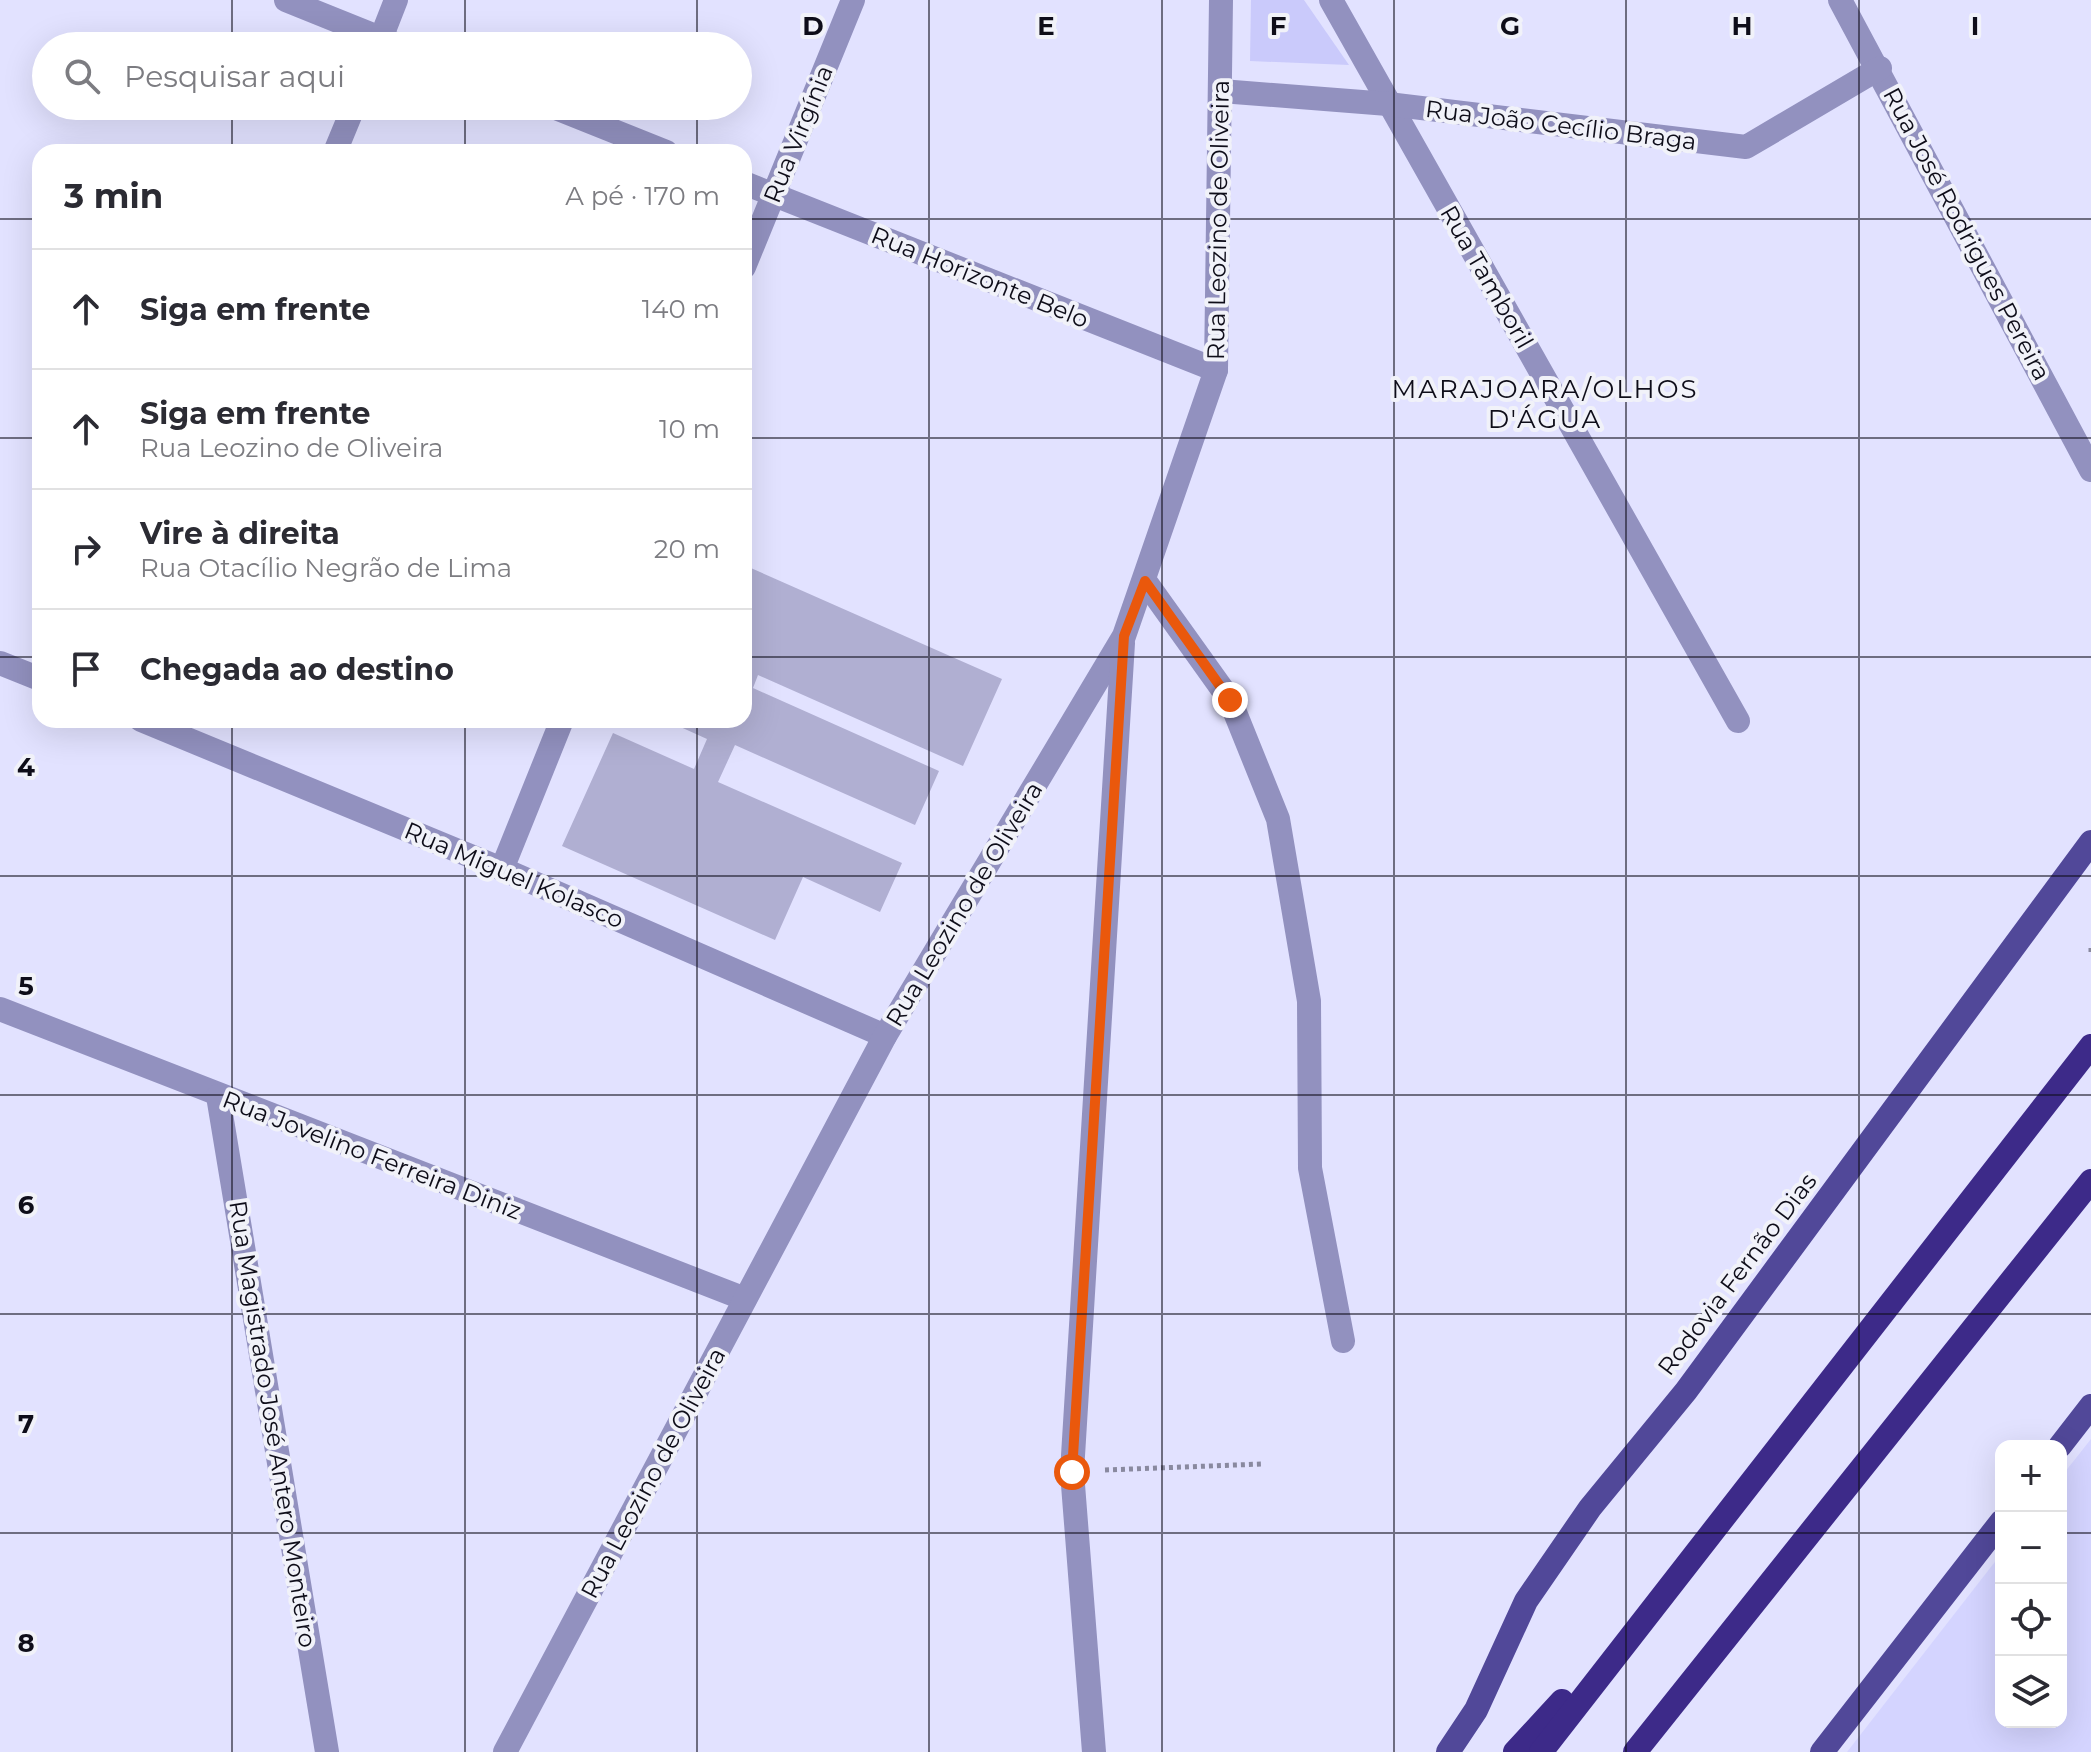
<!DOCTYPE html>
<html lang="pt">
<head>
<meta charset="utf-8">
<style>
	:root { --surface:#fff; --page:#f7f7f7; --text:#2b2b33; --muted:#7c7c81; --line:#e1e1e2 }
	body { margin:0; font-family:Montserrat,sans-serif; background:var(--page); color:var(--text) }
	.controls { position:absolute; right:24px; bottom:24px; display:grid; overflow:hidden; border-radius:16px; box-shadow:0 8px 32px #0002 }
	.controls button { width:72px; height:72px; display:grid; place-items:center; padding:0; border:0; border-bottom:2px solid var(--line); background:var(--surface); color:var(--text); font:40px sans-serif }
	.stop { position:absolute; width:24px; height:24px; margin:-18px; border:6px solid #ea580c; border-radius:50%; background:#fff }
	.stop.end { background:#ea580c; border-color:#fff; box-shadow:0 2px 8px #0008 }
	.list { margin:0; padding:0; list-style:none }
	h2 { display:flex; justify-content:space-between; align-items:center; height:104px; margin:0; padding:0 32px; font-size:34px }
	h2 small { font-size:26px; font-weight:400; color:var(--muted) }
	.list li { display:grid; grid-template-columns:52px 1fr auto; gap:24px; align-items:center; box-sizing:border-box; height:120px; padding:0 32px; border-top:2px solid var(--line) }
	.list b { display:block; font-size:30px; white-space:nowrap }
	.list p { margin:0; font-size:26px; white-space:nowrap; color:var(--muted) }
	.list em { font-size:26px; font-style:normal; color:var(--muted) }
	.icon { flex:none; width:44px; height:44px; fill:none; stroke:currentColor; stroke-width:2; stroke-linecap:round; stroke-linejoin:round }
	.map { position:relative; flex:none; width:2091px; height:1752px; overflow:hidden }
	.search { position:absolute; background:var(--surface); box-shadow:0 8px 32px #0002; left:32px; top:32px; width:720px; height:88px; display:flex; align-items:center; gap:20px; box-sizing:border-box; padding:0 28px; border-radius:44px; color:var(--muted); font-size:30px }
	.panel { position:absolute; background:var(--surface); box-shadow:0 8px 32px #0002; left:32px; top:144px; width:720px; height:584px; border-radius:24px }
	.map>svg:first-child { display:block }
	.built { fill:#d4d4ff }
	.green { fill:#cacafb }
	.building { fill:#b0afd2 }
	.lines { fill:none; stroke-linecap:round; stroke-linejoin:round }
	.path { stroke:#89899f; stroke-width:5; stroke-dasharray:4 4; stroke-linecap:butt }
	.minor { stroke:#9291bf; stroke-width:24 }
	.major { stroke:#514899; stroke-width:24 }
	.highway { stroke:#3d2a89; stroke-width:24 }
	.route { stroke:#ea580c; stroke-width:10 }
	.grid { fill:none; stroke:#0e0d19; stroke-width:2; stroke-opacity:0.55 }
	.labels { text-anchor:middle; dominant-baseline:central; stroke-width:8; stroke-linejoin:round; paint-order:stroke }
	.street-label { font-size:24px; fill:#0e0d19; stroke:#f1f2f9 }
	.neighbourhood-label { font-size:26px; letter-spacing:2px; fill:#0e0d19; stroke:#f1f2f9 }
	.grid-label { font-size:26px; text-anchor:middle; font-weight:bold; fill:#0e0d19; stroke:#f1f2f9; stroke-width:8; stroke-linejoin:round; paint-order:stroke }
</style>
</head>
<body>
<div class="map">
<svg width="2091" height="1752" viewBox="0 0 2091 1752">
	<rect width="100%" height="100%" fill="#e2e2ff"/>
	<path class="built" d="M2091,1439V1752H1847L2001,1554V1722H2061V1477Z"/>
	<path class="green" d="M1251,0H1304L1349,65L1250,61Z"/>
	<path class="building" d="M744,565L1002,679L963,766L758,675L753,688L939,771L915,825L735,745L718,782L902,863L880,912L803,877L775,940L562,846L613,733L694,769L707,739L665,720H744Z"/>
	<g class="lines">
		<g class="path">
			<path d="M2091,948V952"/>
			<path d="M1105,1470L1262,1464"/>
		</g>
		<g class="minor">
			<path d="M286,0L400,46"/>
			<path d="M1331,0L1738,721"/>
			<path d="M1840,0L2091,470"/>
			<path d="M378,46L396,0"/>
			<path d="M1221,91L1388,104L1746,147L1880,68"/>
			<path d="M551,106L666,152"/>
			<path d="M335,152L354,106"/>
			<path d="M744,183L1216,370"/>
			<path d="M744,267L853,0"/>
			<path d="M1145,581L1230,700L1278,819L1309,1001L1310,1168L1343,1341"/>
			<path d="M0,663L40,679"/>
			<path d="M141,720L502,869L885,1036"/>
			<path d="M502,869L562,720"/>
			<path d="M0,1009L745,1299"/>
			<path d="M218,1096L327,1752"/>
			<path d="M505,1752L885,1036L1124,636L1216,370L1221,0"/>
			<path d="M1094,1752L1072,1472L1123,643"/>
		</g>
		<g class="major">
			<path d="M2060,1446L2091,1406"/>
			<path d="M1448,1752L1476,1710L1526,1601L1590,1508L1686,1391L2091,842"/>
			<path d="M1822,1752L2001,1522"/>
		</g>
		<g class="highway">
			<path d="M1515,1752L1562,1701"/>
			<path d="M1541,1752L2091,1046"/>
			<path d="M1635,1752L2091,1181"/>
		</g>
	</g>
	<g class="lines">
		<path class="route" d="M1072,1472L1124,636L1145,581L1230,700"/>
	</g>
	<path class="grid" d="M232,0V46M465,0V46M697,0V46M929,0V1752M1162,0V1752M1394,0V1752M1626,0V1752M1859,0V1752M232,106V152M465,106V152M697,106V152M0,219H40M744,219H2091M0,438H40M744,438H2091M0,657H40M744,657H2091M232,720V1752M465,720V1752M697,720V1752M0,876H2091M0,1095H2091M0,1314H2091M0,1533H2001M2061,1533H2091"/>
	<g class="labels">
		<g class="street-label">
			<text transform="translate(1561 125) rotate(7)">Rua João Cecílio Braga</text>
			<text transform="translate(798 134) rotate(-68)">Rua Virgínia</text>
			<text transform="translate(1218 220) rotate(-89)">Rua Leozino de Oliveira</text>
			<text transform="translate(1967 234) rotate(62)">Rua José Rodrigues Pereira</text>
			<text transform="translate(980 277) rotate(22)">Rua Horizonte Belo</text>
			<text transform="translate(1487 277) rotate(60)">Rua Tamboril</text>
			<text transform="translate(514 875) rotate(23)">Rua Miguel Kolasco</text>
			<text transform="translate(964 904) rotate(-59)">Rua Leozino de Oliveira</text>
			<text transform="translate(372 1155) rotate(21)">Rua Jovelino Ferreira Diniz</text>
			<text transform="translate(1737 1274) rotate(-53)">Rodovia Fernão Dias</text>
			<text transform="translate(273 1424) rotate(81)">Rua Magistrado José Antero Monteiro</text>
			<text transform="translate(653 1473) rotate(-62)">Rua Leozino de Oliveira</text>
		</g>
		<g class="neighbourhood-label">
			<text x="1545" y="389">MARAJOARA/OLHOS<tspan x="1545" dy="30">D'ÁGUA</tspan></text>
		</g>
	</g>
	<g class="grid-label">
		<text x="813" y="35">D</text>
		<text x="1046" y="35">E</text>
		<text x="1278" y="35">F</text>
		<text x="1510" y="35">G</text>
		<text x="1742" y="35">H</text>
		<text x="1975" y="35">I</text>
		<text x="26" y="776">4</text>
		<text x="26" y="995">5</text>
		<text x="26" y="1214">6</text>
		<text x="26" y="1433">7</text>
		<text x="26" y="1652">8</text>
	</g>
</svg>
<div class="controls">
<button>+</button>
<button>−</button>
<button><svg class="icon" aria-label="locate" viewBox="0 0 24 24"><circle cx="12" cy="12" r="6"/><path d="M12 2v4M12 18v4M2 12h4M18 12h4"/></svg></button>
<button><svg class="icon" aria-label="layers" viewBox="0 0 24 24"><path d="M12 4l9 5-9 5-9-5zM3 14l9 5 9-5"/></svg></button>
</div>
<div class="stop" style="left:1072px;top:1472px"></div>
<div class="stop end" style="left:1230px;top:700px"></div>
<div class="search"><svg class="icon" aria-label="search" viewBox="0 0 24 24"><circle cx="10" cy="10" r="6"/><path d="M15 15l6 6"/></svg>Pesquisar aqui</div>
<section class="panel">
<h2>3 min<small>A pé · 170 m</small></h2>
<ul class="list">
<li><svg class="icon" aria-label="ahead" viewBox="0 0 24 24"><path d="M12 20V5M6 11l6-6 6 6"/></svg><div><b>Siga em frente</b></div><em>140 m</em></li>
<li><svg class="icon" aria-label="ahead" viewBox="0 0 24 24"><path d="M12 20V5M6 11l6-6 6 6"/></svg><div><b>Siga em frente</b><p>Rua Leozino de Oliveira</p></div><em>10 m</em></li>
<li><svg class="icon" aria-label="right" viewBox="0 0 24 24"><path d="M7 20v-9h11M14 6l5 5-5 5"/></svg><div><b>Vire à direita</b><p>Rua Otacílio Negrão de Lima</p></div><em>20 m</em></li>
<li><svg class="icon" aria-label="arrive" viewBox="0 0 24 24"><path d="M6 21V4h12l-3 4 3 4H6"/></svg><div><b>Chegada ao destino</b></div></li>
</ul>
</section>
</div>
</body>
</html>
